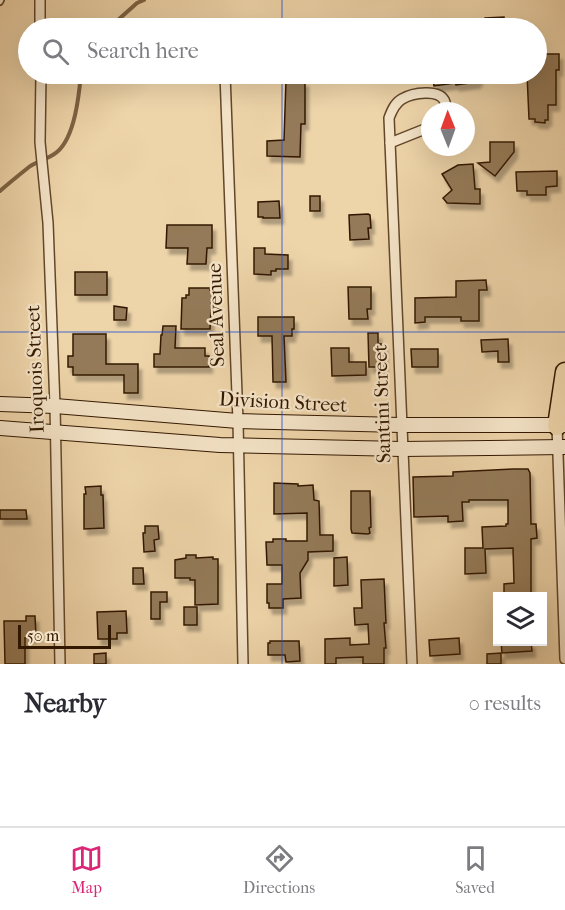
<!DOCTYPE html>
<html lang="en">
<head>
<meta charset="utf-8">
<style>
	:root { --surface:#fff; --page:#f2f2f3; --text:#2b2b33; --muted:#7c7c81; --line:#e1e1e2; --accent:#db2777 }
	body { margin:0; font-family:"IM FELL French Canon",serif; background:var(--page); color:var(--text) }
	.controls { position:absolute; right:18px; bottom:18px; display:grid; overflow:hidden; border-radius:0px; box-shadow:0 6px 24px #0002 }
	.controls button { width:54px; height:54px; display:grid; place-items:center; padding:0; border:0; border-bottom:2px solid var(--line); background:var(--surface); color:var(--text); font:30px sans-serif }
	.compass { position:absolute; left:421px; top:102px; width:54px; height:54px; border-radius:50%; background:var(--surface); box-shadow:0 6px 24px #0002; rotate:359deg }
	.scale { position:absolute; left:18px; bottom:15px; width:93px; box-sizing:border-box; padding-left:6px; border:3px solid #331800; border-top:0; font-size:16px; line-height:21px; white-space:nowrap; color:#331800; -webkit-text-stroke:4px #f4e3c7; paint-order:stroke }
	.list { margin:0; padding:0; list-style:none }
	h2 { display:flex; justify-content:space-between; align-items:center; height:78px; margin:0; padding:0 24px; font-size:26px }
	h2 small { font-size:20px; font-weight:400; color:var(--muted) }
	.icon { flex:none; width:33px; height:33px; fill:none; stroke:currentColor; stroke-width:2; stroke-linecap:round; stroke-linejoin:round }
	.map { position:relative; flex:none; width:565px; height:664px; overflow:hidden }
	.search { position:absolute; background:var(--surface); box-shadow:0 6px 24px #0002; left:18px; right:18px; top:18px; height:66px; display:flex; align-items:center; gap:15px; box-sizing:border-box; padding:0 21px; border-radius:33px; color:var(--muted); font-size:22px }
	.sheet { height:162px; background:var(--surface) }
	nav { display:flex; justify-content:space-around; align-items:center; box-sizing:border-box; height:84px; border-top:2px solid var(--line); background:var(--surface); font-size:16px; color:var(--muted) }
	nav a { display:grid; justify-items:center; gap:3px }
	nav .on { color:var(--accent) }
	.map>svg:first-child { display:block }
	.lines { fill:none; stroke-linecap:round; stroke-linejoin:round }
	.stream { stroke:#7d6243; stroke-width:4 }
	.building { fill:#947a58; stroke:#331800; stroke-width:1.5; filter:url(#shadow) }
	.lane-casing { stroke:#62472a; stroke-width:8 }
	.street-casing { stroke:#62472a; stroke-width:12 }
	.secondary-casing { stroke:#331800; stroke-width:16 }
	.highway-casing { stroke:#331800; stroke-width:21 }
	.lane { stroke:#f4e3c7; stroke-width:4.5 }
	.street { stroke:#f4e3c7; stroke-width:9 }
	.secondary { stroke:#f4e3c7; stroke-width:14 }
	.highway { stroke:#eed4a9; stroke-width:18 }
	.grid { fill:none; stroke:#1d4ed8; stroke-width:1.5; stroke-opacity:0.55 }
	.labels { text-anchor:middle; dominant-baseline:central; stroke-width:4.5; stroke-linejoin:round; paint-order:stroke }
	.street-label { font-size:20px; fill:#331800; stroke:#f4e3c7 }
</style>
</head>
<body>
<div class="map">
<svg width="565" height="664" viewBox="0 0 565 664">
	<defs>
		<filter id="shadow"><feDropShadow dx="3.5" dy="6" stdDeviation="1.5" flood-color="#0004"/></filter>
	</defs>
	<rect width="100%" height="100%" fill="#eed4a9"/>
	<filter id="stains"><feTurbulence type="fractalNoise" baseFrequency=".00333" numOctaves="4"/><feColorMatrix values="0 0 0 0 .2 0 0 0 0 .09 0 0 0 0 .02 0 0 0 .5 -.17"/></filter>
	<radialGradient id="worn" r=".72"><stop offset=".6" stop-color="#630" stop-opacity="0"/><stop offset="1" stop-color="#630" stop-opacity=".3"/></radialGradient>
	<g class="lines">
		<g class="stream">
			<path d="M109,28L137,3L144,0"/>
			<path d="M0,191C9,183 19,175 29,167C37,161 49,159 57,152C75,137 79,95 81,74"/>
		</g>
	</g>
	<g class="building">
		<path d="M504,17L505,28H485V18Z"/>
		<path d="M537,54H559V70H556V105H548V120H545V123L535,122V119H529L527,74H537Z"/>
		<path d="M432,74H478L479,79L477,80V82L456,85L455,83L434,86Z"/>
		<path d="M286,80L305,81V124H301L300,157L267,156V141L284,140Z"/>
		<path d="M490,142H514V152L495,176L478,163L490,162Z"/>
		<path d="M473,164L475,189H480V204L447,203L443,198L452,190L442,174L458,165Z"/>
		<path d="M557,171V186L546,187V195H527V191H517L516,172Z"/>
		<rect x="310" y="196" width="10" height="15"/>
		<path d="M279,201L280,218H263V217H258V202Z"/>
		<path d="M368,214L370,215L371,228H368L369,239L350,240L349,215Z"/>
		<path d="M167,225H212V248H207L206,264H187L188,248H166Z"/>
		<path d="M254,248H265V254L288,255V269H276V271H271V275L254,274Z"/>
		<rect x="75" y="272" width="32" height="23"/>
		<path d="M486,280L487,290H479V321H461V317H425V322L415,323V298L456,297V281Z"/>
		<path d="M348,287H371V309H367L368,319H349Z"/>
		<path d="M189,288H210V290H212L210,329H181L182,298H186V295H189Z"/>
		<path d="M114,306L127,308L126,320H114Z"/>
		<path d="M258,317H294V329H292V336H284L286,382H273L272,336H258Z"/>
		<path d="M163,326H176L175,348H205V356H209V367H154V354H160L161,335H162Z"/>
		<path d="M368,333H378V344H384V367H369Z"/>
		<path d="M73,334H106V364H138V393H124V375H73V367H68V356H73Z"/>
		<path d="M508,339L509,362H498V351L482,352L481,340Z"/>
		<path d="M331,348H349V362H366V375L332,376Z"/>
		<path d="M411,349H438V367H412Z"/>
		<path d="M513,469H528L530,473L531,523V524H536L537,538L531,539V593H504V584L514,583L513,548L485,549L486,573L465,574V548H483L482,527L506,526V524H508V500H469V502H462L463,521L448,522V516L414,517L413,477L453,476V472Z"/>
		<path d="M274,483L298,484V486L313,485L314,500L319,501L320,535H333V551L308,552V560L300,573L301,598L283,599V608H269V603H267V584H282V565H267L266,542H273V539H286V541H307V513L274,514Z"/>
		<path d="M101,486V495H103L104,528L84,529V494H86L85,487Z"/>
		<path d="M351,491H370L371,527L369,528L370,533L368,534L352,533L351,529Z"/>
		<path d="M0,510H26L27,519H0Z"/>
		<path d="M145,526H158L159,539L154,540L155,551L144,552L143,533H145Z"/>
		<path d="M186,555H196V558L213,557V559H218V604L195,605V580H190V578H175V560L186,558Z"/>
		<path d="M347,557L348,585L334,586V558Z"/>
		<path d="M133,568H143L144,584H133Z"/>
		<path d="M384,579L386,623H384L386,648H384V664H363V657L336,658V664H325V639L350,638V645L369,644L368,624L355,625L354,608H362L361,580Z"/>
		<path d="M151,592H167V602H160V619H151Z"/>
		<rect x="184" y="607" width="13" height="18"/>
		<path d="M126,611L127,633H117V639H98L97,612Z"/>
		<path d="M26,616H35L36,636L25,638V664H5L4,621H26Z"/>
		<path d="M459,638L460,654L430,656L429,640Z"/>
		<path d="M270,641H299L300,661L286,662L285,655H268V643H270Z"/>
		<path d="M501,642H531L532,651L502,653Z"/>
		<path d="M106,653V664H94V654Z"/>
		<path d="M501,653V664H487V654Z"/>
	</g>
	<g class="lines">
		<defs>
			<path id="lane" d="M0,2L1,0"/>
			<g id="street">
				<path d="M40,0V28"/>
				<path d="M41,74L40,142L48,223L55,406L60,664"/>
				<path d="M225,74L238,421L243,664"/>
				<path d="M390,143L430,127"/>
				<path d="M557,426L565,659"/>
				<path d="M412,664L389,118C392,110 395,103 402,99C412,93 440,88 445,102C446,103 446,110 446,111"/>
			</g>
			<g id="secondary">
				<path d="M0,404L55,406L238,421L401,425H564"/>
				<path d="M0,428L220,445L402,449L565,447"/>
			</g>
			<path id="highway" d="M557,426L565,372"/>
		</defs>
		<use href="#lane" class="lane-casing"/>
		<use href="#street" class="street-casing"/>
		<use href="#secondary" class="secondary-casing"/>
		<use href="#highway" class="highway-casing"/>
		<use href="#lane" class="lane"/>
		<use href="#street" class="street"/>
		<use href="#secondary" class="secondary"/>
		<use href="#highway" class="highway"/>
	</g>
	<path class="grid" d="M282,0V28M282,74V664M0,332H565"/>
	<g class="labels">
		<g class="street-label">
			<text transform="translate(216 315) rotate(-92)">Seal Avenue</text>
			<text transform="translate(35 369) rotate(-92)">Iroquois Street</text>
			<text transform="translate(283 402) rotate(3)">Division Street</text>
			<text transform="translate(382 404) rotate(-92)">Santini Street</text>
		</g>
	</g>
	<rect width="100%" height="100%" filter="url(#stains)"/>
	<rect width="100%" height="100%" fill="url(#worn)"/>
</svg>
<div class="controls">
<button><svg class="icon" aria-label="layers" viewBox="0 0 24 24"><path d="M12 4l9 5-9 5-9-5zM3 14l9 5 9-5"/></svg></button>
</div>
<svg class="compass" viewBox="-18 -18 36 36"><path d="M0-13l5 13h-10z" fill="#e53935"/><path d="M0 13l5-13h-10z" fill="#7c7c81"/></svg>
<div class="scale">50 m</div>
<div class="search"><svg class="icon" aria-label="search" viewBox="0 0 24 24"><circle cx="10" cy="10" r="6"/><path d="M15 15l6 6"/></svg>Search here</div>
</div>
<section class="sheet">
<h2>Nearby<small>0 results</small></h2>
<ul class="list">
</ul>
</section>
<nav>
<a class="on"><svg class="icon" aria-label="map" viewBox="0 0 24 24"><path d="M3 6l6-2 6 2 6-2v14l-6 2-6-2-6 2zM9 4v14M15 6v14"/></svg>Map</a>
<a><svg class="icon" aria-label="directions" viewBox="0 0 24 24"><path d="M12 3l9 9-9 9-9-9zM9 14v-3h6M13 9l2 2-2 2"/></svg>Directions</a>
<a><svg class="icon" aria-label="saved" viewBox="0 0 24 24"><path d="M7 4h10v16l-5-4-5 4z"/></svg>Saved</a>
</nav>
</body>
</html>
